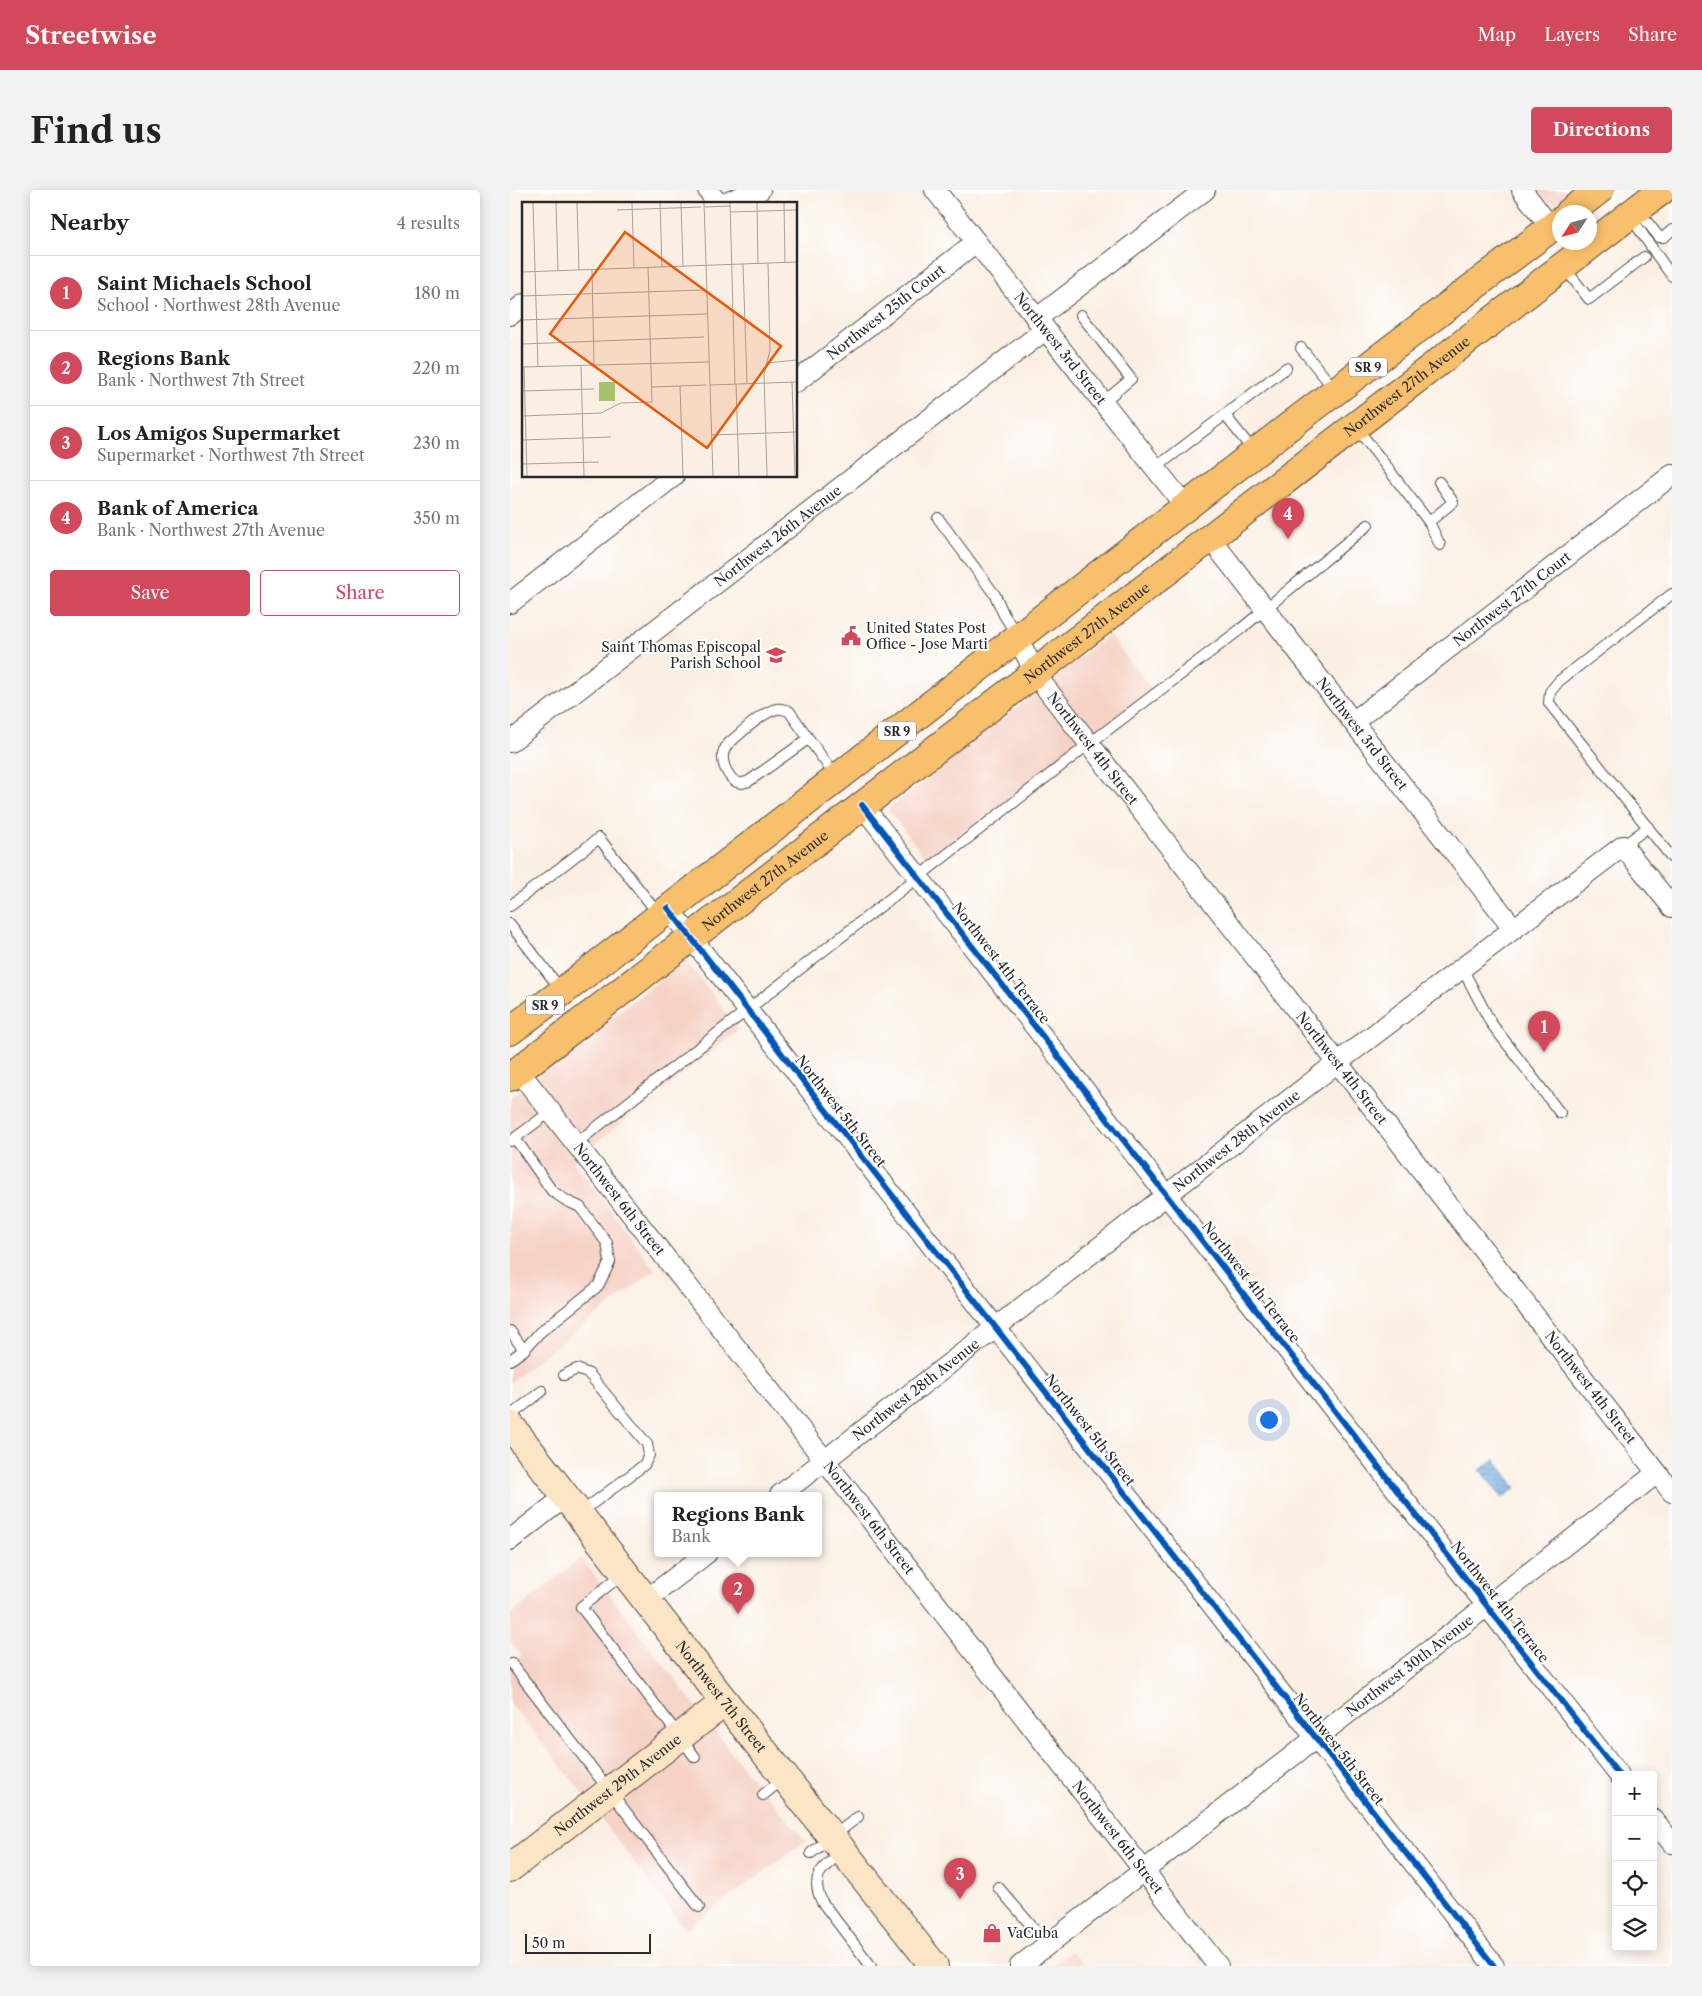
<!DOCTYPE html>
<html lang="en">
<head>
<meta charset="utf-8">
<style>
	:root { --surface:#fff; --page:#f2f2f2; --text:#222; --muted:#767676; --line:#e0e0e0; --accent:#d1495b }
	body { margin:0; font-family:"Libre Caslon Text",serif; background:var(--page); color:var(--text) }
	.controls { position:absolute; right:15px; bottom:15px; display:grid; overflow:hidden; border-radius:5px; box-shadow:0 2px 12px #0003 }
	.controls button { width:45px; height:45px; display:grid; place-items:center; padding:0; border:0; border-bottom:1px solid var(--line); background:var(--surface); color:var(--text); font:25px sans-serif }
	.compass { position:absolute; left:1042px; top:15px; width:45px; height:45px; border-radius:50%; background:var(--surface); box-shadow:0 2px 12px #0003; rotate:234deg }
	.scale { position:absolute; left:15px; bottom:12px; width:126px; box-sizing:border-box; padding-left:5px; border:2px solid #2b2b2b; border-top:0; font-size:14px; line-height:18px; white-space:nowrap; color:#2b2b2b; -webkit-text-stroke:4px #fff; paint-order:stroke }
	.you { position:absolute; left:758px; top:1229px; width:18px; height:18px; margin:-12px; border:4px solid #fff; border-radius:50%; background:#1a73e8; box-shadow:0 0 0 8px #1a73e833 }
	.badge { display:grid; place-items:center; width:32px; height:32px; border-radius:50%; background:var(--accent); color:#fff; font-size:16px; font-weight:700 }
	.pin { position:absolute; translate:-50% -41px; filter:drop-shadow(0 1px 2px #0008) }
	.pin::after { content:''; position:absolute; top:26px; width:18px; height:15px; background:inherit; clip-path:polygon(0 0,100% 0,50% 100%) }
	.popup { position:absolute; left:144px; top:1302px; width:168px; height:65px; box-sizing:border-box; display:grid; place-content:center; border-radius:5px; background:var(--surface); filter:drop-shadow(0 1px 4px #0005); font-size:16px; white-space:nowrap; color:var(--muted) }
	.popup b { font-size:19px; color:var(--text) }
	.popup::after { content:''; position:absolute; left:50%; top:100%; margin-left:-10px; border:10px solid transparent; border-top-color:var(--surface) }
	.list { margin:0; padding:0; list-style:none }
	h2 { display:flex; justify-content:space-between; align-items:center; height:65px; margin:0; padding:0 20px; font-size:21px }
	h2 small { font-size:16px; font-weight:400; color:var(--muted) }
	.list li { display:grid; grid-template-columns:32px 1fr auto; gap:15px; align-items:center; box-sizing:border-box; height:75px; padding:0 20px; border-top:1px solid var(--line) }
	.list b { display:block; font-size:19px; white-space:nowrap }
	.list p { margin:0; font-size:16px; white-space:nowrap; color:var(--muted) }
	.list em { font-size:16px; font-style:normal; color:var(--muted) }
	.actions { display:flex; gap:10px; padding:15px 20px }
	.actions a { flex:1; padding:11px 0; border:1px solid var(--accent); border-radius:5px; text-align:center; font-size:18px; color:var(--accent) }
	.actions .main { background:var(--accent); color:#fff }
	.icon { flex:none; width:28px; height:28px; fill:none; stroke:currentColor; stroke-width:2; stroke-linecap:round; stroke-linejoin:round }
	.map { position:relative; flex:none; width:1162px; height:1776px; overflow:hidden; border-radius:5px }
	header { display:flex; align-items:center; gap:30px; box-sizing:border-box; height:70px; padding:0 25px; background:var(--accent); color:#fff }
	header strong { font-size:24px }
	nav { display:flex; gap:28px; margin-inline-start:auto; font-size:18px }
	.intro { display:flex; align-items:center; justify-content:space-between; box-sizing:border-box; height:120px; padding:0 30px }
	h1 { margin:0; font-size:35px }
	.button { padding:12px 22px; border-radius:5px; background:var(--accent); color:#fff; font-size:18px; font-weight:700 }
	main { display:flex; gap:30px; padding:0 30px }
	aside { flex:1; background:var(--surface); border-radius:5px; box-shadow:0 2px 12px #0003 }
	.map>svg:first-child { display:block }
	.built { fill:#f6d2c5 }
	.water { fill:url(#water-rules); stroke:#4d6c86 }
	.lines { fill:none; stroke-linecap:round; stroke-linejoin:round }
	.lane-casing { stroke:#4a4846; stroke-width:12 }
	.street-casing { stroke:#4a4846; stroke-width:22 }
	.secondary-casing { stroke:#4a4846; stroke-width:30 }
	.highway-casing { stroke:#4a4846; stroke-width:30 }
	.lane { stroke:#fff; stroke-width:10 }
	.street { stroke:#fff; stroke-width:20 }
	.secondary { stroke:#fce5c4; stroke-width:28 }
	.highway { stroke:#f8bf6c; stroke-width:28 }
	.cycleway-casing { stroke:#fff; stroke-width:9 }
	.cycleway { stroke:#0057b8; stroke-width:6 }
	.labels { text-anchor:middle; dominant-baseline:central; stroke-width:4; stroke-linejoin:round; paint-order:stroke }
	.shield { fill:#fff; stroke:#6b6b6b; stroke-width:1 }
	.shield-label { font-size:12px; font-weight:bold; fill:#2b2b2b }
	.street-label { font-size:14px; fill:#2b2b2b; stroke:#fff }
	.poi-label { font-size:14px; fill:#2b2b2b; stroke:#fff; text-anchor:start }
	.inset-road { fill:none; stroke:#a7a199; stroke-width:1 }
	.view { fill:#e8590c; fill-opacity:0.15; stroke:#e8590c; stroke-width:2.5 }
	.inset-edge { fill:none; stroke:#2b2b2b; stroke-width:2.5 }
</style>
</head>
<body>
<header>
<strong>Streetwise</strong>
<nav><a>Map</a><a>Layers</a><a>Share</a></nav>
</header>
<div class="intro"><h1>Find us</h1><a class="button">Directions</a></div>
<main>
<aside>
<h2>Nearby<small>4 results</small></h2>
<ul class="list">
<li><span class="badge">1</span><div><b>Saint Michaels School</b><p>School · Northwest 28th Avenue</p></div><em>180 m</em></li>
<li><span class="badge">2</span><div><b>Regions Bank</b><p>Bank · Northwest 7th Street</p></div><em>220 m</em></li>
<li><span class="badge">3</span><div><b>Los Amigos Supermarket</b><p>Supermarket · Northwest 7th Street</p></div><em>230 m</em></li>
<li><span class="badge">4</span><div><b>Bank of America</b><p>Bank · Northwest 27th Avenue</p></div><em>350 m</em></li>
</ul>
<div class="actions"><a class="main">Save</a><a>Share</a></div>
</aside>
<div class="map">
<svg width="1162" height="1776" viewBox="0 0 1162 1776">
	<defs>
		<pattern id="water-rules" width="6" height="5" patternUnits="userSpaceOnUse" patternTransform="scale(1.25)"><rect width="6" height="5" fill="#6fade2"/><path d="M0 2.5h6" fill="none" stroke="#5b8db7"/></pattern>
	</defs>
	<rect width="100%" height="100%" fill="#fff"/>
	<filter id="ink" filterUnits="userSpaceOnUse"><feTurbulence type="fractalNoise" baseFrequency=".02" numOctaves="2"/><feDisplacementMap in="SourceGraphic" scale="10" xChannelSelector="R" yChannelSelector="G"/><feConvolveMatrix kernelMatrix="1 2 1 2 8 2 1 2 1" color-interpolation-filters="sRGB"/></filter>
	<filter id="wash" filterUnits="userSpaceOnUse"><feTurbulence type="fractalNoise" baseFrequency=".0096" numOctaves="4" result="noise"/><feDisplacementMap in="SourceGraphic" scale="20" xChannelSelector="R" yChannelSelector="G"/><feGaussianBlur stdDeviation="1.12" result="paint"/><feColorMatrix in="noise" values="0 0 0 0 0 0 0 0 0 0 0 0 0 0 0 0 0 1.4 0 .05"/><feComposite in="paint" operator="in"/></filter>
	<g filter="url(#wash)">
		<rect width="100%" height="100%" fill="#faefe2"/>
		<g class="built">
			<path d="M1026,0H1063L1045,14L1037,11Z"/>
			<path d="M599,444L642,500L417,670L378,620Z"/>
			<path d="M176,769L228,840L63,971L145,1080L0,1192V908Z"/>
			<path d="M71,1368L238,1584L296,1651L175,1740L60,1587L0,1513V1474L11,1465L0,1451V1425Z"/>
			<path d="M562,1761L574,1776H541Z"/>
		</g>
		<path class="water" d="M985,1269L1006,1298L992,1308L970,1280Z"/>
	</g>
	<g filter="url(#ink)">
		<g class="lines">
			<defs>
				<g id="lane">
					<path d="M1127,19L1149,47H1154L1162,40"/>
					<path d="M1120,26C1134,46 1147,66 1162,86"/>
					<path d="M1057,81L1079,109L1134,67"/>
					<path d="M571,125L621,189L592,213"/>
					<path d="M791,158L825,200"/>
					<path d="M715,225L744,262"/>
					<path d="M846,237L919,332L930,355"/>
					<path d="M644,279L776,178"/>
					<path d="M428,328L485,405L494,425L508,447"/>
					<path d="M919,332L943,312L929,292"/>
					<path d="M1162,404L1049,491L1040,502L1039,513L1162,668"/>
					<path d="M298,549L239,591C236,592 234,593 231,593C221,593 213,577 213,568C212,562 215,558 219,553C230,544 253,521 267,519C271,518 275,520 279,521L326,587"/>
					<path d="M1113,656L1138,637"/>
					<path d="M0,716L89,648L149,725"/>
					<path d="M0,734L52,801"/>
					<path d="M952,778L981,833L1050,923"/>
					<path d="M5,948L42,1001L57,1011L70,1017L97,1053L100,1072L88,1096L29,1143L14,1160"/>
					<path d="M1,951L40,922"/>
					<path d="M65,954L579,554L732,438L858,335"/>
					<path d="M0,1141L14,1160L0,1170"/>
					<path d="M54,1185L67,1179L79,1184L137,1254L139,1265L134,1275L70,1323"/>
					<path d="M0,1226L32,1201"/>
					<path d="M114,1383L71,1417L185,1567"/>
					<path d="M2,1474L189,1717"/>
					<path d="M253,1605L273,1589"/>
					<path d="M333,1662C313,1677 299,1685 312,1712L361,1776"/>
					<path d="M301,1663L348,1627"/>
					<path d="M488,1697L538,1755"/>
				</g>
				<g id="street">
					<path d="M198,0L208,14"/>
					<path id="s1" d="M425,0L676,317"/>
					<path d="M1012,0L1041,38"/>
					<path d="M212,14L250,0"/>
					<path d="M0,125L14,114"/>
					<path d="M526,129L695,0"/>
					<path id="s2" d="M286,192L466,52"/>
					<path id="s3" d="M700,348L1004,739"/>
					<path d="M0,413L164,286"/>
					<path id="s4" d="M508,448L525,483L535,497L1162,1302"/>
					<path id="s5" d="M843,532L1162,285"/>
					<path id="s6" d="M0,552L535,140"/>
					<path d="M352,615L1109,1585"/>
					<path d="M158,718L984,1776"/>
					<path id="s7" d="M8,880L294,1244L708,1776"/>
					<path id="s8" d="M270,1305L828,872L1113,656L1162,717"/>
					<path d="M0,1350L56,1306"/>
					<path d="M136,1410L197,1363"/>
					<path d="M1143,1629L1162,1653"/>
					<path id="s9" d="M510,1776L977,1416L1147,1283"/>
				</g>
				<g id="secondary">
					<path id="s10" d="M0,1235L211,1507L424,1776"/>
					<path id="s11" d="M0,1678L215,1512"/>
				</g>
				<g id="highway">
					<path d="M1060,22L1089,0"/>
					<path d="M0,841L52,802L786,231L1050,31"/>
					<path id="s12" d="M0,887L1152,0"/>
				</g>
			</defs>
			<use href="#lane" class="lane-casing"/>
			<use href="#street" class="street-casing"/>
			<use href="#secondary" class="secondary-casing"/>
			<use href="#highway" class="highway-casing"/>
			<use href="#lane" class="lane"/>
			<use href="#street" class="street"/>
			<use href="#secondary" class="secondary"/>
			<use href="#highway" class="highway"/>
			<defs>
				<g id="cycleway">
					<path d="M352,615L1109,1585"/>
					<path d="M158,718L984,1776"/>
				</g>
			</defs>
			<use href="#cycleway" class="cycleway-casing"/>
			<use href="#cycleway" class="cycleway"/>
		</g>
	</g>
	<defs>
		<symbol id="civic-bare" viewBox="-9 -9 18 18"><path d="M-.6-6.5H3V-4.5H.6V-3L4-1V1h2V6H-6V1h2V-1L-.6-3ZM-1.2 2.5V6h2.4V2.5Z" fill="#d1495b" stroke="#fff" stroke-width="2.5" paint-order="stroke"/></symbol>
		<symbol id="school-bare" viewBox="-9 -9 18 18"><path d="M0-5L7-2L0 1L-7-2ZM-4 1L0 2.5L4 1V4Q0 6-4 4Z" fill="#d1495b" stroke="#fff" stroke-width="2.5" paint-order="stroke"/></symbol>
		<symbol id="shop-bare" viewBox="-9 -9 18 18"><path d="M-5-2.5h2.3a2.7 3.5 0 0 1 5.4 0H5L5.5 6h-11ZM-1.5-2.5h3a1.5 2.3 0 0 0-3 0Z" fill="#d1495b" stroke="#fff" stroke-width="2.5" paint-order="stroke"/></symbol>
	</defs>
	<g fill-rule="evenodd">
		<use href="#civic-bare" x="327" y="432" width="28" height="28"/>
		<use href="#school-bare" x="252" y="451" width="28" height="28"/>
		<use href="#shop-bare" x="468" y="1729" width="28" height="28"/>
	</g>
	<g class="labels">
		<g class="shield">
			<rect x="839" y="167.5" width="38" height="19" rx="4"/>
			<rect x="368" y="531.5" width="38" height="19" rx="4"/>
			<rect x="16" y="805.5" width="38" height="19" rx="4"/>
		</g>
		<g class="shield-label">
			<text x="858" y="177">SR 9</text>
			<text x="387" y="541">SR 9</text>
			<text x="35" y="815">SR 9</text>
		</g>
		<g class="street-label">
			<text stroke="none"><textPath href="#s2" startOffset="114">Northwest 25th Court</textPath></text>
			<text stroke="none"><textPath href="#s1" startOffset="202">Northwest 3rd Street</textPath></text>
			<text stroke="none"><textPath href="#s12" startOffset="1132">Northwest 27th Avenue</textPath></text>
			<text stroke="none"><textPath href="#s6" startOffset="338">Northwest 26th Avenue</textPath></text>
			<text stroke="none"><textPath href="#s5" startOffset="201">Northwest 27th Court</textPath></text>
			<text stroke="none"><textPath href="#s12" startOffset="728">Northwest 27th Avenue</textPath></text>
			<text stroke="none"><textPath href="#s3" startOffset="248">Northwest 3rd Street</textPath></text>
			<text stroke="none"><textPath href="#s4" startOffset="134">Northwest 4th Street</textPath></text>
			<text stroke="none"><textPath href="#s12" startOffset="322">Northwest 27th Avenue</textPath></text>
			<text transform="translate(491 773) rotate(52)">Northwest 4th Terrace</text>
			<text stroke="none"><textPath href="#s4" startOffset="539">Northwest 4th Street</textPath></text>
			<text transform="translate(331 921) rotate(52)">Northwest 5th Street</text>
			<text stroke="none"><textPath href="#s8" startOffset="578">Northwest 28th Avenue</textPath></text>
			<text stroke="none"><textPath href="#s7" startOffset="164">Northwest 6th Street</textPath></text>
			<text transform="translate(741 1092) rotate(52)">Northwest 4th Terrace</text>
			<text stroke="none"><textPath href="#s4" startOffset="944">Northwest 4th Street</textPath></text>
			<text stroke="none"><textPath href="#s8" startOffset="172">Northwest 28th Avenue</textPath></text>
			<text transform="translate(580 1240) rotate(52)">Northwest 5th Street</text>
			<text stroke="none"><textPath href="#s7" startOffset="569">Northwest 6th Street</textPath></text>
			<text transform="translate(990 1412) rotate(52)">Northwest 4th Terrace</text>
			<text stroke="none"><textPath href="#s9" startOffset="492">Northwest 30th Avenue</textPath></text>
			<text stroke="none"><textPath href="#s10" startOffset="344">Northwest 7th Street</textPath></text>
			<text transform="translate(829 1559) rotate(52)">Northwest 5th Street</text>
			<text stroke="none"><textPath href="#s11" startOffset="136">Northwest 29th Avenue</textPath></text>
			<text stroke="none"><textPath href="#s7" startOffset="974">Northwest 6th Street</textPath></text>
		</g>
		<g class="poi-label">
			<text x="356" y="438">United States Post<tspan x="356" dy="16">Office - Jose Marti</tspan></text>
			<text x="251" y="457" text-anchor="end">Saint Thomas Episcopal<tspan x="251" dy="16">Parish School</tspan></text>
			<text x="497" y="1743">VaCuba</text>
		</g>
	</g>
	<g transform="translate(12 12)">
		<rect width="275" height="275" fill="#faefe2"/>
		<path d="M77,180H93V199H77Z" fill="#a5c36b"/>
		<path class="inset-road" d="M11,1L16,165M34,1L36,69M55,1L57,68M110,1L112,66M138,1L140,65M159,1L161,64M182,1L191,274M208,1L213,182M235,1L236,62M262,1L263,61M183,5L209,4M95,8L179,5M209,10L275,8M221,62L225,181M70,68L72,163M0,70L275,60M0,94L181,88M0,118L185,112M0,142L182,135M244,161L275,158M59,163L62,274M0,165L187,160M2,165L5,274M270,180L273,274M214,182L217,274M188,183L275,180M158,184L161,274M130,185L184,183M0,189L72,187M0,214L79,211L99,201L130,200L126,65M190,233L275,230M0,238L89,235M0,262L77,260M245,274L242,172L248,148L246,61"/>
		<path class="view" d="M103,30L259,144L185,246L28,132Z"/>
		<rect width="275" height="275" class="inset-edge"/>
	</g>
</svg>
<div class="controls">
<button>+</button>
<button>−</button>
<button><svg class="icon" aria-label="locate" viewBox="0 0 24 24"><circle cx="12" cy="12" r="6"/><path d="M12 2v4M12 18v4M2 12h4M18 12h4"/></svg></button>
<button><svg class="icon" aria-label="layers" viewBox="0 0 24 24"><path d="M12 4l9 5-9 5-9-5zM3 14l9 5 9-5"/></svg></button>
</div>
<svg class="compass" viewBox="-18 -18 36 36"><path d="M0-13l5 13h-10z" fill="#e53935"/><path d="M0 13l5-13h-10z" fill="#767676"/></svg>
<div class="scale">50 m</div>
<div class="you"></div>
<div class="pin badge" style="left:1034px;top:862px">1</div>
<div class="pin badge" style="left:228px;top:1424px">2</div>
<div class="popup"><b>Regions Bank</b>Bank</div>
<div class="pin badge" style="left:450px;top:1709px">3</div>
<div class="pin badge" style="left:778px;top:349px">4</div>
</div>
</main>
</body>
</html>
